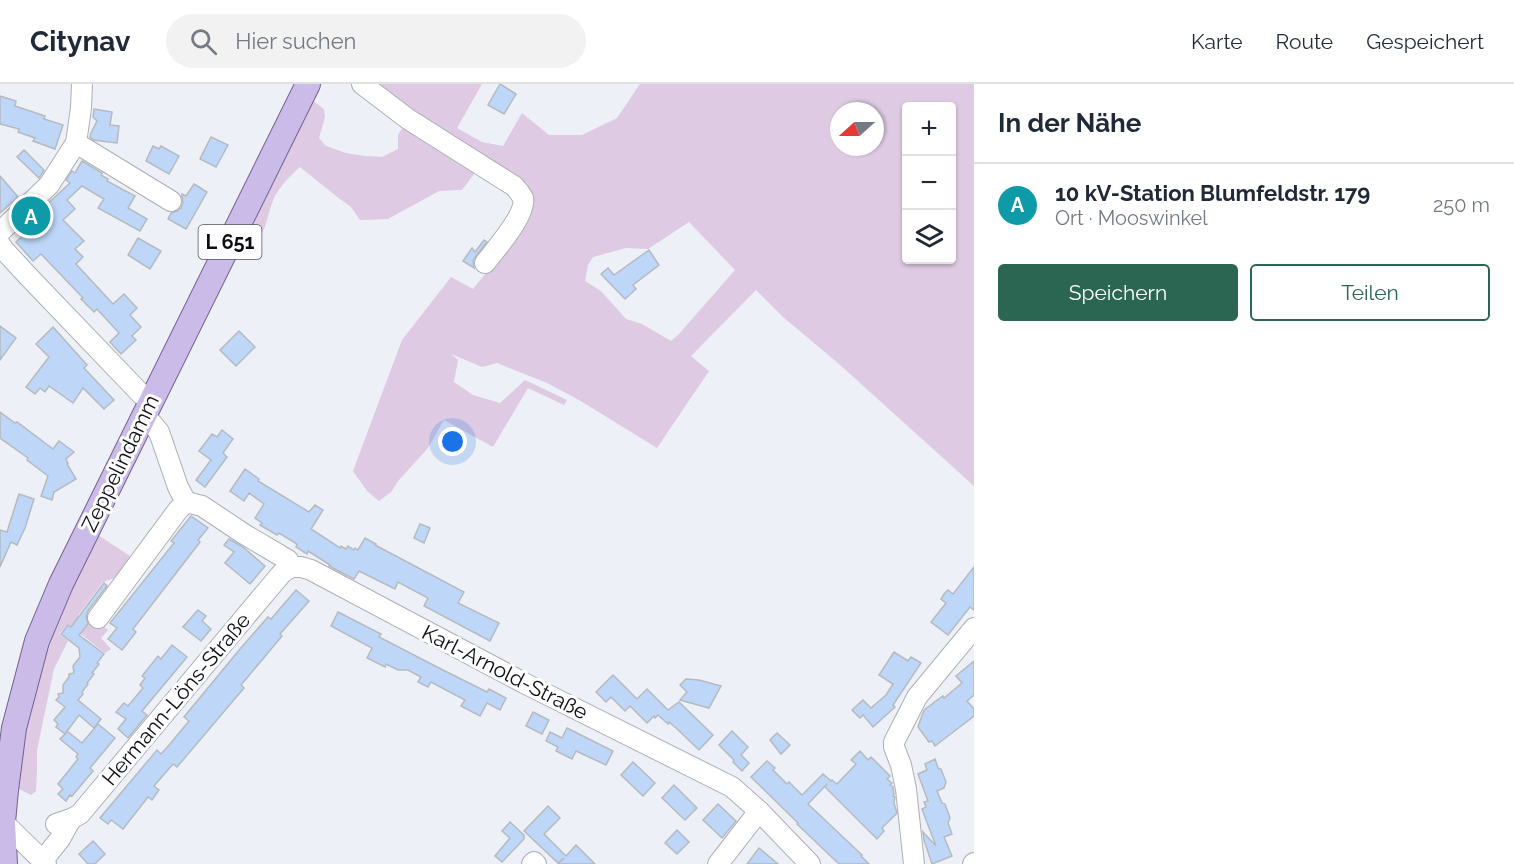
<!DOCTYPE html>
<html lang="de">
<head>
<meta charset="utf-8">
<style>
	:root { --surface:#fff; --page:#f2f2f3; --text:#1f2937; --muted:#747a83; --line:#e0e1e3; --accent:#2a6652 }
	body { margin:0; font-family:Raleway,sans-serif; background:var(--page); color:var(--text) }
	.controls { position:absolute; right:18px; top:18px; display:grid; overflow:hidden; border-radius:6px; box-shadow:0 2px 4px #0004 }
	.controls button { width:54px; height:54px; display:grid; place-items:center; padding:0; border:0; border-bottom:2px solid var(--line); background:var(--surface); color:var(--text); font:30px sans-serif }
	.compass { position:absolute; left:830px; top:18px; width:54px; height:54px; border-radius:50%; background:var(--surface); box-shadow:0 2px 4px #0004; rotate:249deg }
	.you { position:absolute; left:453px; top:358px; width:21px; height:21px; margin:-15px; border:4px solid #fff; border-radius:50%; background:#1a73e8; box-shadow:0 0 0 9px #1a73e833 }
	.badge { display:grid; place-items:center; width:39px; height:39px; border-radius:50%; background:var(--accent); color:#fff; font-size:20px; font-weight:700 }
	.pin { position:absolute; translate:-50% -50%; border:3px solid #fff; box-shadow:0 2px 6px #0006 }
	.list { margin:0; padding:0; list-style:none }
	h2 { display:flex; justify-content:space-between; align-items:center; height:78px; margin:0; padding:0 24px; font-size:26px }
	h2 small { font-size:20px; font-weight:400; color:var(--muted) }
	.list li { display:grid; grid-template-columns:39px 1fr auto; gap:18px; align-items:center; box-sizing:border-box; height:84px; padding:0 24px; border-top:2px solid var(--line) }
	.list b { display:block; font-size:22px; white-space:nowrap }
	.list p { margin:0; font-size:20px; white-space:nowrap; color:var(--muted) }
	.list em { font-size:20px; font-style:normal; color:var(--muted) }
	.actions { display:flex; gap:12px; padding:18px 24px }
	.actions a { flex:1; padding:14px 0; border:2px solid var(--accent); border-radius:6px; text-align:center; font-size:21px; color:var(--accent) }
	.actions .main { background:var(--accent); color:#fff }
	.icon { flex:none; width:33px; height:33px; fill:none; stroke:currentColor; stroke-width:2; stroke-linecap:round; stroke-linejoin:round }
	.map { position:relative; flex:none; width:974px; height:780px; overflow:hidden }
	header { display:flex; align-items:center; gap:36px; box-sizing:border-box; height:84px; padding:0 30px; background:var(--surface); border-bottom:2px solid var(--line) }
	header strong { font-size:28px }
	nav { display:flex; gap:33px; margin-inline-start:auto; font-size:21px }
	.search { width:420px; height:54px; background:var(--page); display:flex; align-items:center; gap:15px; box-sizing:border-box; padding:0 21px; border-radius:33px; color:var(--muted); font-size:22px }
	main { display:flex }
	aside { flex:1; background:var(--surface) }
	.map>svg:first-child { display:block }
	.green { fill:#decae2; fill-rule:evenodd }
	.building { fill:#bed7f9; stroke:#b5bac0; stroke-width:1.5 }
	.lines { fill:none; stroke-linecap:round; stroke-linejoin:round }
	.minor-casing { stroke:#adafb6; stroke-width:22 }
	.major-casing { stroke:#726193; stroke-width:26 }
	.minor { stroke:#fff; stroke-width:20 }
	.major { stroke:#cbbbe8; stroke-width:24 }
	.labels { text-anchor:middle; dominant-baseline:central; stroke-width:6; stroke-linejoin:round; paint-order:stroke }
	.shield { fill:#fdfdff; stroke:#555658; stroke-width:1.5 }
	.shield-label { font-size:20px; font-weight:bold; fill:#0d0e10 }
	.street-label { font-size:21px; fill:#0d0e10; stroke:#fdfdff }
</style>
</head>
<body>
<header>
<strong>Citynav</strong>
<div class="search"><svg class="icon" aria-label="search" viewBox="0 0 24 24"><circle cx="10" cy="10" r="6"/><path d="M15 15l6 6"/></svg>Hier suchen</div>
<nav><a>Karte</a><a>Route</a><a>Gespeichert</a></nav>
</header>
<main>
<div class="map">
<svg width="974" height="780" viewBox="0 0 974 780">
	<rect width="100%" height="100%" fill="#eef0f7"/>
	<g class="green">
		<path d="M355,0H482L457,44L482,58L503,62L522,29L549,51H582L617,34L640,0H974V402L839,280L783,233L756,206L691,272L709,287L657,364L579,316L547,299L497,279L482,283L451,270L458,276L454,298L473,311L500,319L525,296L567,316L564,321L528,304L493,363L444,336L428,364L399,396L391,408L379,417L367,407L353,387L402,256L451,193L473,205L522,145L533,113L491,83L477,86L462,106L439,107L388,135L360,136L351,123L336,112L300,83C290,92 282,100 275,112C264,134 270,157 240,164L275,95L312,16L324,25L325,33L319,54L326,62L346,69L365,72L382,73L398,65V51L405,39ZM906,22H952V176H906ZM839,27H875V63H839ZM689,138L735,186L679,250L671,257L642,240L626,235L601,207L585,197L588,181L593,173L626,164L648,165Z"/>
		<path d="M98,451L130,472L139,474L126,490L103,498L78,531L89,540L94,534L108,546L101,554L111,565L105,569L68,540L59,550L68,557L54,585L37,666V685L36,707L31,711L19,705L20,657L39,579L62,523Z"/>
	</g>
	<g class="building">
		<path d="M500,0L516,10L504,30L488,21Z"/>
		<path d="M0,12L16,17L15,22L45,32L44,35L63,41L55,65L33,57L35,54L18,48L19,45L0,40Z"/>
		<path d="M94,25L112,28L110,41L119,42L117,59L93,56L90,53L91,49L97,37L93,33Z"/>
		<path d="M211,53L228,61L216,83L200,75Z"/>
		<path d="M153,62L159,65L161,62L179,72L169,90L146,77Z"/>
		<path d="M24,66L44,86L39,94L17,73Z"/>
		<path d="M82,77L102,89L101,91L108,95L107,97L135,112L128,124L147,135L140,147L98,124L104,115L82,102L67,116L75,125L63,136L84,157L75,165L83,173L76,180L113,220L124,210L137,224L130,231L141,243L132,252L136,256L121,270L110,258L119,249L97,225L94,228L81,215L83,214L41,170L33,177L16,158L35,140L30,136L70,99L66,96L72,87L75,89Z"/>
		<path d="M0,92L18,113L0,129Z"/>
		<path d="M194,100L207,108L186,145L168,135L171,129L177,127L181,124L183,118L182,112V110L186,112Z"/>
		<path d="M138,154L161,167L150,185L128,171Z"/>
		<path d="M484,156L487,158L476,172L473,177L474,184L463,177L472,164L475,168Z"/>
		<path d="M649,166L659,181L633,201L636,205L625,215L601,190L608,184L614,191Z"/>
		<path d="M0,242L16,254L0,276Z"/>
		<path d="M53,243L87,281L84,284L114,316L104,325L83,304L73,319L49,302L45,308L40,304L35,310L26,303L49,273L36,260Z"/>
		<path d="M239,247L255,263L236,282L220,266Z"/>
		<path d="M0,328L15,339L17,338L53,365L59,357L74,368L66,375L68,379L67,380L76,395L54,408L52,416L41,412L48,392L27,376L28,374L0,354Z"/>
		<path d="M222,346L233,355L223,369L227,373L205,403L196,396L211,376L199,367L212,350L217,353Z"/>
		<path d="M245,385L259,395L258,397L309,428L315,421L323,426L311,445L340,464L341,462L346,465L348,462L354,466L355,464L358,466L365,454L376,460L375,461L464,508L458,519L499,539L490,557L424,522L428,514L398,498L395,505L359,487L354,495L329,482L330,481L308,467L307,470L296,463L297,460L279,449L277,451L260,441L262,439L255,434L264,420L249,409L244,417L230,407Z"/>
		<path d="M19,410L34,415L25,444L17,461L11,458L0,483V446L7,448Z"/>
		<path d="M191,432L208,444L198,456L200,458L133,545L136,548L122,566L108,555L117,544L110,539L174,459L171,457Z"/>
		<path d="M420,440L430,444L424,459L414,454Z"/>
		<path d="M229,455L243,463L265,482L250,500L225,479L234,468L224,461Z"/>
		<path d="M974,483V526L970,523L948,551L931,538L946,519L941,515L944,510L948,506L953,510Z"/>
		<path d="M104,499L107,502L88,527L86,533L88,540L79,551L104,570L97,579L99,580L92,589L94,590L87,599L88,600L82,608L83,610L78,616L101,635L94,644L79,631L65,650L67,647L82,659L98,640L115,654L90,684L93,687L72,712L70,711L66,717L58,710L63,705L58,700L78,675L76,673L78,670L60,655L65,650L56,643L58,640L54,636L65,623L56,616L59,613L58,610L63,609V601L69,593V590L74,589L73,582L80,573L79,564L61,550L68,541L71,543Z"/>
		<path d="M296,506L309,517L280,550L282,552L241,601L244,604L177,683L173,680L154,702L159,706L152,716L148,713L123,745L111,736L108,740L100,734L157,666L161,670L170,660L189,637L184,633L240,565L268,533L271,535Z"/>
		<path d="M198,526L206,532L202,537L211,545L201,557L183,543Z"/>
		<path d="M338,528L381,550L379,553L439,584L487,608L489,605L506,614L500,626L487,619L480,632L461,622L465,616L431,598L428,603L418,598L421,593L408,586H398L386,580L385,583L367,574L372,564L331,542Z"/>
		<path d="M172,561L187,573L142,627L147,631L128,654L118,645L126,635L116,628L124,619L128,622L143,604L140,601L145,594L142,592L158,572L161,575Z"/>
		<path d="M894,568L908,577L911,573L921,579L893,621L895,623L873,643L863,631L860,634L852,626L863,616L871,624L886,611L893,600L879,591Z"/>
		<path d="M974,577V611L967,617L974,625V632L935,662L932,657L929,658L918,643L924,626L943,612L944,614L962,599L956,592Z"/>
		<path d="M613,591L637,615L647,605L668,626L679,618L713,651L699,666L676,644L669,638L668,640L658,631L655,634L654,632L647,639L630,622L625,627L611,613L606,618L596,608Z"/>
		<path d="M686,595L699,596L721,602L709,624L680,616L687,608L680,601Z"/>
		<path d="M533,628L549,636L542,650L526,642Z"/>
		<path d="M567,644L613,667L606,681L576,667L572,675L556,667L558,663L546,657L550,648L562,654Z"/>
		<path d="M732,647L748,663L741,671L749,679L742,687L733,678L734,676L719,661Z"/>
		<path d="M777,649L790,661L781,670L770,656Z"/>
		<path d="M860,667L868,676L871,673L890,692L887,695L892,699L890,701L893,703L894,710L893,712L895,713L894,719L897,729L882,744L884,747L877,755L825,703L827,700L808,720L862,771L861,772L869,780H839L797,740L798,739L751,693L767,677L775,684L773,686L787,700L789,698L802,711L823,690L831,697L832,696L837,700L856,680L851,676Z"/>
		<path d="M935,675L938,684L941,685L946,698L944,704L937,707L942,719L945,720L950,734L948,739L952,750L944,753L952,772L932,780L924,756L923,748L936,762L922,725L926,723L924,718L928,717L918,690L927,686L925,680Z"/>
		<path d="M633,678L655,699L643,712L621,691Z"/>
		<path d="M674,701L697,724L685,736L662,714Z"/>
		<path d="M718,720L736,737L722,754L703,736Z"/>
		<path d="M548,722L560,734L544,750L566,772L576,761L595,780H558L564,774L558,779L524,747Z"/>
		<path d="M510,738L524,751V755L502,778L495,772L510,754L502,747Z"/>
		<path d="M677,746L689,758L677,770L665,759Z"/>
		<path d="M93,757L105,770L95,780H88L79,770Z"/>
		<path d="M759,764L778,780H747Z"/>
	</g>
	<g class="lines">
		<defs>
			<g id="minor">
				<path d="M362,0L408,35L514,102C517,105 521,110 523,114C527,130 495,166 485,179"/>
				<path d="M76,59L171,117"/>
				<path d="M0,148L49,101L76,59L81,24L82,0"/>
				<path d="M0,160L4,166L27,191L141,310L151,317"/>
				<path d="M144,330L159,348L178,403L186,418"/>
				<path d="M186,418L202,422L244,450L288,476L292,483"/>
				<path d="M292,483H301L311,486L524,599L732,703L759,727L810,780"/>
				<path d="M98,534L178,426L186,418"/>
				<path d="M0,735L46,780"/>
				<path d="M56,740L71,735L80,730L276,496L283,488L292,483"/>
				<path d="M43,776L60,755L71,735"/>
				<path d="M532,780L534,778L536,780"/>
				<path d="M718,780L759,727"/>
				<path d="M914,780L906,705L901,681L894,663V658L917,613L974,544"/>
				<path d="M973,780L974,779"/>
			</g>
			<path id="major" d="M5,780L3,738L6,706L14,644L37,557L61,500L308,0"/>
		</defs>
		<use href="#minor" class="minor-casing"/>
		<use href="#major" class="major-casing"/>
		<use href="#minor" class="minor"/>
		<use href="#major" class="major"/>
	</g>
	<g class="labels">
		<rect class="shield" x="198.5" y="141" width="63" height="34" rx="4.5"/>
		<g class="shield-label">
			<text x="230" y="158">L 651</text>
		</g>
		<g class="street-label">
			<text transform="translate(120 379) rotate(-64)">Zeppelindamm</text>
			<text transform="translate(505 588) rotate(27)">Karl-Arnold-Straße</text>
			<text transform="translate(176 615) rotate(-50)">Hermann-Löns-Straße</text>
		</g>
	</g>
</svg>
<div class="controls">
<button>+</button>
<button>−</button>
<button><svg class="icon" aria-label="layers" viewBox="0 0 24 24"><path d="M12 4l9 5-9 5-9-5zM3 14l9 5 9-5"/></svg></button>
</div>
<svg class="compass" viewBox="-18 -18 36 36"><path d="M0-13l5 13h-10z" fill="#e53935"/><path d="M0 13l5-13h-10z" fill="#747a83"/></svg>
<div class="you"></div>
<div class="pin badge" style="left:31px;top:132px;background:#0f9aa8">A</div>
</div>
<aside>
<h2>In der Nähe<small></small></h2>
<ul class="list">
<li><span class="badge" style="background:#0f9aa8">A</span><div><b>10 kV-Station Blumfeldstr. 179</b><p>Ort · Mooswinkel</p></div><em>250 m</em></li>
</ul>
<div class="actions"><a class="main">Speichern</a><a>Teilen</a></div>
</aside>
</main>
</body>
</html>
